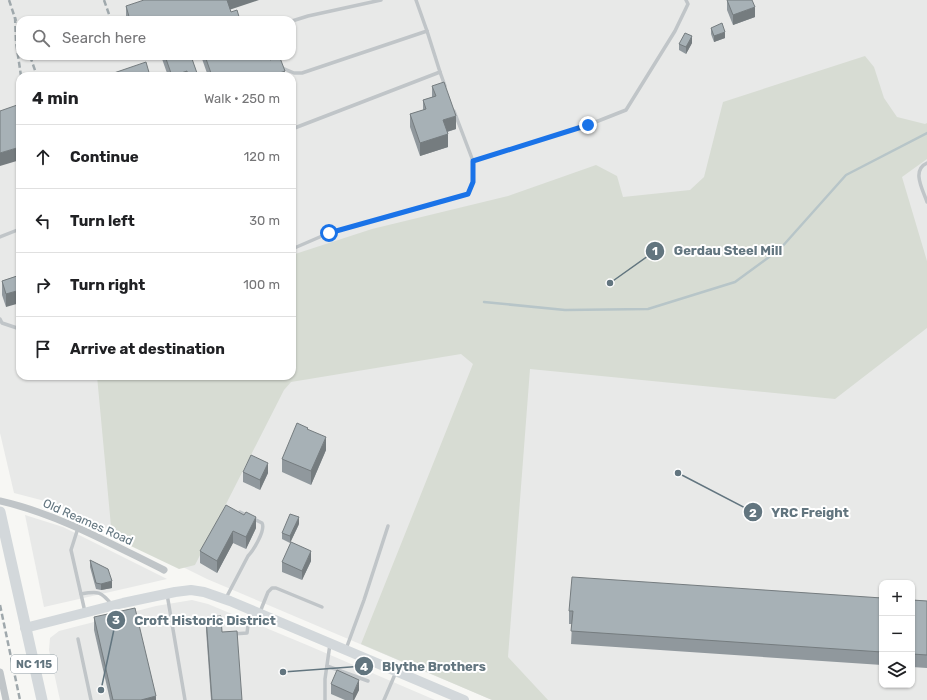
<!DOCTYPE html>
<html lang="en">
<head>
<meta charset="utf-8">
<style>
	:root { --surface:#fff; --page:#f6f6f6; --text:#202124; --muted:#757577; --line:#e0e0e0 }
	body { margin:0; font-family:Rubik,sans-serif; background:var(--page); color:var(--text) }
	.controls { position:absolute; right:12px; bottom:12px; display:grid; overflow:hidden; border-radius:8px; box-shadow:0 1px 3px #0004 }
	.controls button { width:36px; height:36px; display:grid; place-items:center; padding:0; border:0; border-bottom:1px solid var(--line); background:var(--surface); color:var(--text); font:20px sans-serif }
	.stop { position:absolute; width:12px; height:12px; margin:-9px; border:3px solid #1a73e8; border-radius:50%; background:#fff }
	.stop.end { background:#1a73e8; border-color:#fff; box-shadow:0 1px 4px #0008 }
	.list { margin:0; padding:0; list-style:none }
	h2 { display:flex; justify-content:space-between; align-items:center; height:52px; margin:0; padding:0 16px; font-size:17px }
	h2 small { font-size:13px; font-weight:400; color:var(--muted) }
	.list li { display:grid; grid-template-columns:26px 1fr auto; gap:12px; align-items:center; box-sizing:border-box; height:64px; padding:0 16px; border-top:1px solid var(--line) }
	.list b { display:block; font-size:15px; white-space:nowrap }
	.list em { font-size:13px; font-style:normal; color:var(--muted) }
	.icon { flex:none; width:22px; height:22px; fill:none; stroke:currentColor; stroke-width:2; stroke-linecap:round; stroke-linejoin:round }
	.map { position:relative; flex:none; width:927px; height:700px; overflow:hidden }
	.search { position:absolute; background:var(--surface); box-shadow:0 1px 3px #0004; left:16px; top:16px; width:280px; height:44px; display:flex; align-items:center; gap:10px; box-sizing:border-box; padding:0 14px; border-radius:12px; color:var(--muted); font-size:15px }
	.panel { position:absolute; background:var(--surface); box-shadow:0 1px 3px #0004; left:16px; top:72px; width:280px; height:308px; border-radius:12px }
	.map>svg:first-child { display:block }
	.built { fill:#e8e9e8; fill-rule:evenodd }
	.green { fill:#d7dcd3 }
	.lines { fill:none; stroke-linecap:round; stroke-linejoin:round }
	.stream { stroke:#b7c5c8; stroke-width:2.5 }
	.lane { stroke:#c0c5c8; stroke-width:3.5 }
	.street { stroke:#c0c5c8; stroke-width:7 }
	.secondary { stroke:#d3d8db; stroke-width:10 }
	.primary { stroke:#d3d8db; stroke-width:11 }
	.rail { stroke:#9fa8ac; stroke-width:2.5; stroke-dasharray:6 3; stroke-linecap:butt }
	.wall { fill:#90989d }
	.shaded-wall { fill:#757c7f }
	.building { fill:#a7b1b6; stroke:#757c7f }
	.route { stroke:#1a73e8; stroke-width:5 }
	.labels { text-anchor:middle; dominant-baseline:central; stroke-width:4; stroke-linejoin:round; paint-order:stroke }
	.shield { fill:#fff; stroke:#919ea5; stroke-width:1 }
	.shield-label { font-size:11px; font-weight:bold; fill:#62757f }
	.street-label { font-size:12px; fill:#62757f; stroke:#fff }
	.leader { fill:none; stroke:#62757f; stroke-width:1.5 }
	.callout-dot { fill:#62757f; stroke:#fff; stroke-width:1.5 }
	.mark-label { font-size:12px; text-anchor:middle; font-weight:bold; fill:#fff }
	.callout-label { font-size:13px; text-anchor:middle; font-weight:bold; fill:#62757f; stroke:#fff; stroke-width:4; stroke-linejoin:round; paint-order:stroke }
</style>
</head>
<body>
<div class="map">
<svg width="927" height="700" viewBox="0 0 927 700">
	<rect width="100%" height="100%" fill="#f7f7f4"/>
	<g class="built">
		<path d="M0,0H927V700H492L207,579L68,510L41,500L14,493L0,433ZM20,20H292V56H20ZM20,76H292V376H20ZM882,583H912V685H882Z"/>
		<path d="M25,515L63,527L167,579L44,607Z"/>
		<path d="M192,600L208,604L307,645L435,700H60L49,650L50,638L59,631L156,606Z"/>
	</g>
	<path class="green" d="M865,56L874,67L884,98L897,117L925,124L927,123V159L902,177L927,261V328L835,399L530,369L508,657L548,700H492L361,644L473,364L461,354L291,382L284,390L195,565L179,569L112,537L97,376H292V255L372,229L508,196L596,165L617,176L623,197L690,190L704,177L723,102Z"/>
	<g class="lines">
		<path class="stream" d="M484,302L565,310L648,309L735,282L780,249L846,175L927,133"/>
		<g class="lane">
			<path d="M292,21L308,16L381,0"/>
			<path d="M280,67L294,73H302L427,31L416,0"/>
			<path d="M440,72L445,86"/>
			<path d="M292,129L440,72L427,31"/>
			<path d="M473,161L588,125L626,110L675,31L688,4L686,0"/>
			<path d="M927,163C911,170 923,190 927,202"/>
			<path d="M0,237L20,229"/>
			<path d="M292,249L329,233L468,194L473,182V161L454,111"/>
			<path d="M0,319L2,323L20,329"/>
			<path d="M78,528L71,550L85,612"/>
			<path d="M81,594C98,591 101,591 112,605"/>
			<path d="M167,594L185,700"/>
			<path d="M226,598L248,556C253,551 266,530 262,523L240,512"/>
			<path d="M260,612L268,592L272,588H276L322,607"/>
			<path d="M233,634L247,633L250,610"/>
			<path d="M78,639L91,700"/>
			<path d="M346,649L364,600L388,526"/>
			<path d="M327,666L368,681"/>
			<path d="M325,700V679L330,644"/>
			<path d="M384,700L396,672"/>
		</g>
		<g class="street">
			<path d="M0,501C58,514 111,544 164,570"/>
			<path d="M0,672L6,700"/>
		</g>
		<path class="secondary" d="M25,628L123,603L175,592L191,590L204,592L230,601L464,700"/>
		<path class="primary" d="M0,512L42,700"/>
		<g class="rail">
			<path d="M9,0L16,21"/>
			<path d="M104,0L111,20"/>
			<path d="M15,17L16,42L21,76"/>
			<path d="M30,56L37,76"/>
			<path d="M0,605L20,700"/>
		</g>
	</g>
	<g class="wall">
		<path d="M727,0L755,17L733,25L727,10Z"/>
		<path d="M126,6L230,10L231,12L240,20H126Z"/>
		<path d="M711,28L725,38L714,42L711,34Z"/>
		<path d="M692,43L686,54L679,50V44Z"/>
		<path d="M161,56H191L198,76H168Z"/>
		<path d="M201,56H259L260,58L270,60L285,76H208Z"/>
		<path d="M432,86L456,129L447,132L448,147L420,156L410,127V114L423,110V100L432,97Z"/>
		<path d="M20,275L6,307L2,295V281Z"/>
		<path d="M308,430L326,450L311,485L282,472V459Z"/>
		<path d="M243,472L268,473L260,490L243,482Z"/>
		<path d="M244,515L256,528L246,549L233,543L217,573L200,563V551Z"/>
		<path d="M299,524L290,543L282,539V533Z"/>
		<path d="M90,560L112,588L101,590L96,589L90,567Z"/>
		<path d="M311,561L302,580L282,572V562Z"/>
		<path d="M882,598V665L571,644L572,624H569V611Z"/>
		<path d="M912,600L927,601V668L912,667Z"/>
		<path d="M94,617L156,700H110L94,630Z"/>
		<path d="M206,617L222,632L242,700H211L206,630Z"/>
		<path d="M331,684L359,690L354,700H345L331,694Z"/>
	</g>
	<g class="shaded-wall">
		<path d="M226,0H259L226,11Z"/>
		<path d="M755,7V17L733,25V15Z"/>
		<path d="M725,32V38L714,42V36Z"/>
		<path d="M692,36V43L686,54V47Z"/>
		<path d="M187,71V76H172Z"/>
		<path d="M285,71V76H272Z"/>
		<path d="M456,116V129L443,133V120Z"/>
		<path d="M448,134V147L420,156V143Z"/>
		<path d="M20,147V160L0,166V153Z"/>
		<path d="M20,290V303L6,307V294Z"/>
		<path d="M326,437V450L311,485V471Z"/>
		<path d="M268,463V473L260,490V480Z"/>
		<path d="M256,517V528L246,549V537Z"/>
		<path d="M299,517V524L290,543V536Z"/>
		<path d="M233,531V543L217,573V561Z"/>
		<path d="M311,551V561L302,580V571Z"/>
		<path d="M112,581V588L101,590V584Z"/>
		<path d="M359,680V690L354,700H353V694Z"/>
		<path d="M156,696V700H141Z"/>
	</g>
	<g class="building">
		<path d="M144,0H227L231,12L237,10L240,20H193V19L191,20H130L126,6Z"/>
		<path d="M727,0H752L755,7L733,15Z"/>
		<path d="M722,23L725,32L714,36L711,28Z"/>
		<path d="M685,33L692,36L686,47L679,44Z"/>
		<path d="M165,56H191L198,76H188L187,71L172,76Z"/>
		<path d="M205,56H259L260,58L265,56H269L270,60L279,57L280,58L285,71L272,76H228V74L223,76H212Z"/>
		<path d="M146,62L150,76H105Z"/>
		<path d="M444,82L456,116L443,120L448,134L420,143L410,114L426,109L423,100L436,96L432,86Z"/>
		<path d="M20,104V147L0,153V111Z"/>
		<path d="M20,275V290L6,294L2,281Z"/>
		<path d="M297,423L308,428L307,429L326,437L311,471L282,459Z"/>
		<path d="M251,455L268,463L260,480L243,472Z"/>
		<path d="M226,505L244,515L246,512L256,517L246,537L233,531L217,561L200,551Z"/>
		<path d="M290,514L299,517L290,536L282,533Z"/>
		<path d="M291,542L311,551L302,571L282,562Z"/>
		<path d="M90,560L108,569L112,581L101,584L96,583Z"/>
		<path d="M572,577L882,598V652L571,631L573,611H569Z"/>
		<path d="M912,600L927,601V655L912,654Z"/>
		<path d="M135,608L156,696L141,700H113L94,617Z"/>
		<path d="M221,616L222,632L237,631L242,700H212L206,617Z"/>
		<path d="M337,670L359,680L353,694L331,684Z"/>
	</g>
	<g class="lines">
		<path class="route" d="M329,233L468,194L473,182V161L588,125"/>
	</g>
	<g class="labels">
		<rect class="shield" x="11" y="655" width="46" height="18" rx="3"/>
		<g class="shield-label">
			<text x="34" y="664">NC 115</text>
		</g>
		<g class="street-label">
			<text transform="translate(88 522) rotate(24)">Old Reames Road</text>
		</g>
	</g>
	<path class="leader" d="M610 283L655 251M678 473L753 512M101 690L116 620M283 672L364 666"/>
	<g class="callout-dot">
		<circle cx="610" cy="283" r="4"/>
		<circle cx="678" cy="473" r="4"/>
		<circle cx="101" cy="690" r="4"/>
		<circle cx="283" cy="672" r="4"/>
		<circle cx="655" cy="251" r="10"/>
		<circle cx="753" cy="512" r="10"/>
		<circle cx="116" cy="620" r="10"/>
		<circle cx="364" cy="666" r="10"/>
	</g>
	<g class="mark-label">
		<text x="655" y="255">1</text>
		<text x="753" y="517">2</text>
		<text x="116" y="624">3</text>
		<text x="364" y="671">4</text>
	</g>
	<g class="callout-label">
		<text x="728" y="255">Gerdau Steel Mill</text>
		<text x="810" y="517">YRC Freight</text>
		<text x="205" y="625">Croft Historic District</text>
		<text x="434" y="671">Blythe Brothers</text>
	</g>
</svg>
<div class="controls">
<button>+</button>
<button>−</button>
<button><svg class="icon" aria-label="layers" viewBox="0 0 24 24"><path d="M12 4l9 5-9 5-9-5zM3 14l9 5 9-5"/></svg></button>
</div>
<div class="stop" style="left:329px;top:233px"></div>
<div class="stop end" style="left:588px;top:125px"></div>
<div class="search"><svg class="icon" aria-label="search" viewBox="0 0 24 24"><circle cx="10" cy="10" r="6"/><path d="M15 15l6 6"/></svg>Search here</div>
<section class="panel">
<h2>4 min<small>Walk · 250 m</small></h2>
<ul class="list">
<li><svg class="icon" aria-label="ahead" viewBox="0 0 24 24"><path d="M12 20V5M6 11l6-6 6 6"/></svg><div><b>Continue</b></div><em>120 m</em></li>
<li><svg class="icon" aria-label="left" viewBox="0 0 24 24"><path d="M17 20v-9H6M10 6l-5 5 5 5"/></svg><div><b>Turn left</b></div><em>30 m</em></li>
<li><svg class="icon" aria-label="right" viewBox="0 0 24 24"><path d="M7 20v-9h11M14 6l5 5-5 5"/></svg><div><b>Turn right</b></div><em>100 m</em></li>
<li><svg class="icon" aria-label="arrive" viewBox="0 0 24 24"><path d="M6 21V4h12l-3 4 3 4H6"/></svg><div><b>Arrive at destination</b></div></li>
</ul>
</section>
</div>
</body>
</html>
